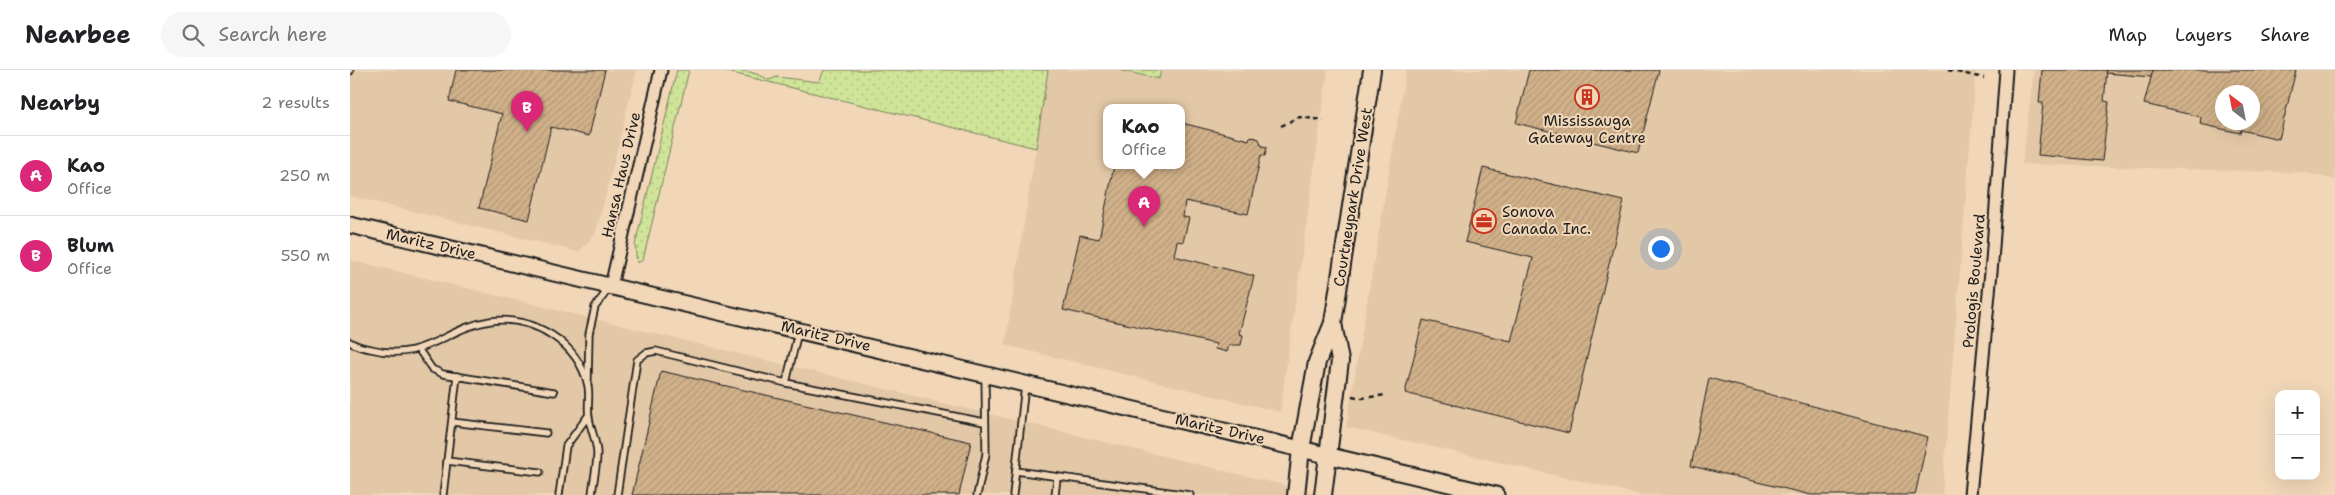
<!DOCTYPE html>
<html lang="en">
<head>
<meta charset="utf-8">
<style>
	:root { --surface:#fff; --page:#f6f6f6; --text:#202124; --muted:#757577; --line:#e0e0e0; --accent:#db2777 }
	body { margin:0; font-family:"Shantell Sans",sans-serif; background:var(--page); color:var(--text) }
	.controls { position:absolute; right:15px; bottom:15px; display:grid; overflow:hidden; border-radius:10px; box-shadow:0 5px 20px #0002 }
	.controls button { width:45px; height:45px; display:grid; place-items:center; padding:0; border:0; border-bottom:1px solid var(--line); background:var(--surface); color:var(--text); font:25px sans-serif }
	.compass { position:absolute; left:1865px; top:15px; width:45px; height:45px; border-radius:50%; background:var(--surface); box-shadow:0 5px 20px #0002; rotate:328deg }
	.you { position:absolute; left:1310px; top:178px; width:18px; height:18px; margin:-12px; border:4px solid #fff; border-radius:50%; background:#1a73e8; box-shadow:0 0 0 8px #1a73e833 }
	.badge { display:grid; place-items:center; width:32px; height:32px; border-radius:50%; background:var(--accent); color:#fff; font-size:16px; font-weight:700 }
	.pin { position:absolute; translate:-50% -41px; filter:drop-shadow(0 1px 2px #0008) }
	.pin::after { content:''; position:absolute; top:26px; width:18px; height:15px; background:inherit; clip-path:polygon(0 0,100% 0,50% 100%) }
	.popup { position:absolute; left:753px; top:34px; width:82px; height:65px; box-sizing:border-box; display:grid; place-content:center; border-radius:10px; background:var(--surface); filter:drop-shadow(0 1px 4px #0005); font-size:16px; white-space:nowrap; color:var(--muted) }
	.popup b { font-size:19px; color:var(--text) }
	.popup::after { content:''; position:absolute; left:50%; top:100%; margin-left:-10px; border:10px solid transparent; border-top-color:var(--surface) }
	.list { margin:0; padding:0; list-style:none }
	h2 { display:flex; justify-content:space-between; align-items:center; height:65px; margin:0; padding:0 20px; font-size:21px }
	h2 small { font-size:16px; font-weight:400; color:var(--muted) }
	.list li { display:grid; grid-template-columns:32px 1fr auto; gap:15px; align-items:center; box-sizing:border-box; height:80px; padding:0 20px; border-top:1px solid var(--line) }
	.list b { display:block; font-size:19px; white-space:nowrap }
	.list p { margin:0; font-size:16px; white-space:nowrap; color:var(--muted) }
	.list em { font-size:16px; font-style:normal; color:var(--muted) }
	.icon { flex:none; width:28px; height:28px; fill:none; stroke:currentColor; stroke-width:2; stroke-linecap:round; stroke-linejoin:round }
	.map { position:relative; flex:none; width:1985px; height:425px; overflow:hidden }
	header { display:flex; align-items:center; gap:30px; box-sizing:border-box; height:70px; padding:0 25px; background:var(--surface); border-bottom:1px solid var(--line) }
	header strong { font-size:24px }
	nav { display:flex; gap:28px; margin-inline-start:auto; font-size:18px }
	.search { width:350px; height:45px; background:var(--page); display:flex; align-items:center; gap:12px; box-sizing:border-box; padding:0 18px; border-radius:28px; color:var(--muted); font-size:19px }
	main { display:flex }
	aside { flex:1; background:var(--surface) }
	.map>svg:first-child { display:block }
	.built { fill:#e3c8a7; fill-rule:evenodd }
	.grass { fill:url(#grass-dots); stroke:#76805a }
	.building { fill:url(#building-hatch); stroke:#1c1c1c; fill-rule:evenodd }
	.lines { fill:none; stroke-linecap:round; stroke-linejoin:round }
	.service-casing { stroke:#1c1c1c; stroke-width:9 }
	.minor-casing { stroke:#1c1c1c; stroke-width:15 }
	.tertiary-casing { stroke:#1c1c1c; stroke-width:19 }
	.secondary-casing { stroke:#1c1c1c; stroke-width:20 }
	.path { stroke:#1c1c1c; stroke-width:2.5; stroke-dasharray:5 4; stroke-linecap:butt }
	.service { stroke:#f1d7b8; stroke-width:5.5 }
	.minor { stroke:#f1d7b8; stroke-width:11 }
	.tertiary { stroke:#f1d7b8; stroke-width:15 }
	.secondary { stroke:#f1d7b8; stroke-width:16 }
	.labels { text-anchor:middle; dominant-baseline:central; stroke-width:4; stroke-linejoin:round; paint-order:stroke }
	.poi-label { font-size:15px; fill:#1c1c1c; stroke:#f1d7b8 }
	.street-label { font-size:15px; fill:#1c1c1c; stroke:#f1d7b8 }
</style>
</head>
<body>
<header>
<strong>Nearbee</strong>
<div class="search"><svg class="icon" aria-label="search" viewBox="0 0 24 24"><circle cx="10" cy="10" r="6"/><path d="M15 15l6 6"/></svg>Search here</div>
<nav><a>Map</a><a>Layers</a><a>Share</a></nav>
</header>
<main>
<aside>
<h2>Nearby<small>2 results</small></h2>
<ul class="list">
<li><span class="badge">A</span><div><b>Kao</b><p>Office</p></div><em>250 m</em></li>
<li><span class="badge">B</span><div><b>Blum</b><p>Office</p></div><em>550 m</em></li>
</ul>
</aside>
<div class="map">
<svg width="1985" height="425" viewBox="0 0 1985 425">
	<defs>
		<pattern id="grass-dots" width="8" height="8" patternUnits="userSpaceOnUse" patternTransform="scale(1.25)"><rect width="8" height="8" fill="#d0e499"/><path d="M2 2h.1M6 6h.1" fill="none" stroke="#b2c383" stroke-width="1.8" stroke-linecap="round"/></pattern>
		<pattern id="building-hatch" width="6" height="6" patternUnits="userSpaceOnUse" patternTransform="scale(1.25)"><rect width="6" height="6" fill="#d1b18a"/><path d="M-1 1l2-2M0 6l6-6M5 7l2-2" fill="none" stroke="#b39876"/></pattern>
	</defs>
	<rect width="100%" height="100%" fill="#f1d7b8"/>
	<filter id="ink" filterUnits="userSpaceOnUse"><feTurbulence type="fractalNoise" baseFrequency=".02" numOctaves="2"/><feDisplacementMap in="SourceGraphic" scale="10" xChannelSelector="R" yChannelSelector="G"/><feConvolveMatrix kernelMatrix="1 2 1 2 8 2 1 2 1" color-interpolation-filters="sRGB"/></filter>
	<g filter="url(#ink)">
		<g class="built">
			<path d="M0,0H287L246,163L229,182L0,126Z"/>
			<path d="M698,0H769L809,9L811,0H978L930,342L655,275ZM756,38H832V96H756Z"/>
			<path d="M1056,0H1626L1592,425H1291L996,357Z"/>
			<path d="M1684,0H1985V110L1956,103L1672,94ZM1872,22H1902V52H1872Z"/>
			<path d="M0,190L975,425H0Z"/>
		</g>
		<g class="grass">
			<path d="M327,0H339L293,190L287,193L285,175Z"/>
			<path d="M370,0C390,0 402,0 419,10L427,7L469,12L474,0H698L686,78Z"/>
			<path d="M769,0H811L809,9Z"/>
		</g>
		<g class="building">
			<path d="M106,0H255L239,66L201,57L179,150L129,138L152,44L99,31Z"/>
			<path d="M1179,0H1309L1288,83L1166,53Z"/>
			<path d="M1692,0H1757L1754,31L1759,32L1752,91L1688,85L1693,33H1689Z"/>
			<path d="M1757,0H1803L1801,7L1756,3Z"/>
			<path d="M1803,0H1946L1929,69L1891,60L1890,63L1850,54L1851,47L1794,34ZM1872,22H1902V52H1872Z"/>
			<path d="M832,53L899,70L900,66L909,69L912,76L917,77L915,86L911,85L898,144L835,131L833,147L839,148L833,172L827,171L824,186L904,206L889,264L893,265L891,275H879L877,282L865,279L866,274L713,240L730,165L749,169L764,96H832Z"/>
			<path d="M1133,98L1274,131L1219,363L1055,323L1073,250L1161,271L1183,188L1115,172Z"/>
			<path d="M311,301L621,372L609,425H282Z"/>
			<path d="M1359,308L1578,367L1565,425H1461L1341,396Z"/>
		</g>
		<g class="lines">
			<defs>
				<g id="service">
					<path d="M0,1V0"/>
					<path d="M0,272C6,276 14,278 21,279C73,293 95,258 140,251C183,245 229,273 238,316C240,326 237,337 239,347C240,359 247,371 247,384C247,397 243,412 242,425"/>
					<path d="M69,280L82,299L93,304L204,322"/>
					<path d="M238,312L239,264L245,237L260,217"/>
					<path d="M436,313L634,352"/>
					<path d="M102,352L196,363"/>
					<path d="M97,391L190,402"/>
					<path d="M666,401L840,425"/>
					<path d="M93,425L107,306"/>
					<path d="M209,425L216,376L238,346"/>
					<path d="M267,425L287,290L296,283L306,281L436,313L448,262"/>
					<path d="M627,425L636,384L635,306"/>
					<path d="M663,425L675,315"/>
					<path d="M705,425L707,408"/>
				</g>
				<g id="minor">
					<path d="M261,216L311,0"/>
					<path d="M1620,425L1642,191L1656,0"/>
				</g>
				<path id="tertiary" d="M0,155L1146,425"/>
				<g id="secondary">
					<path d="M946,425L951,379L967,292L983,253L1022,0"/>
					<path d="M973,425L990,291L983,253"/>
				</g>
			</defs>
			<use href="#service" class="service-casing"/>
			<use href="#minor" class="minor-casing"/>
			<use href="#tertiary" class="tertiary-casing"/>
			<use href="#secondary" class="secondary-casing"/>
			<g class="path">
				<path d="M1598,0L1634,8"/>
				<path d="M931,56L949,47L974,50"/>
				<path d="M1002,326L1012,328L1036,325"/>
			</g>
			<use href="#service" class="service"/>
			<use href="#minor" class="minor"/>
			<use href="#tertiary" class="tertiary"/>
			<use href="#secondary" class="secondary"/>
		</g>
	</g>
	<defs>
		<symbol id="building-ring" viewBox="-11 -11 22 22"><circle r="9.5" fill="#f1d7b8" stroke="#c8321e" stroke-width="1.5"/><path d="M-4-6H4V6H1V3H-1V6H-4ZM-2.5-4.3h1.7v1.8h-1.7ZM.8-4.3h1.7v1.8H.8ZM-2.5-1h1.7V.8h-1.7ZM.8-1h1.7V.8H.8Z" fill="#c8321e"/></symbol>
		<symbol id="office-ring" viewBox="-11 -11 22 22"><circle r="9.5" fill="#f1d7b8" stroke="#c8321e" stroke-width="1.5"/><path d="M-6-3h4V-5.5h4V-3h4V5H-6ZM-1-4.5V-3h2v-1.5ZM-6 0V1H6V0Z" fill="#c8321e"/></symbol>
	</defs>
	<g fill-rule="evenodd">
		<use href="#building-ring" x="1223" y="13" width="28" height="28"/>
		<use href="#office-ring" x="1120" y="137" width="28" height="28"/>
	</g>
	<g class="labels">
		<g class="poi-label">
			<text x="1237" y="51">Mississauga<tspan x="1237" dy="17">Gateway Centre</tspan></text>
			<text x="1152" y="142" text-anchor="start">Sonova<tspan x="1152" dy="17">Canada Inc.</tspan></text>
		</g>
		<g class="street-label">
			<text transform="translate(271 105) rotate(-77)">Hansa Haus Drive</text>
			<text transform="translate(1003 127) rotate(-81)">Courtneypark Drive West</text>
			<text transform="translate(81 174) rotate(13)">Maritz Drive</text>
			<text transform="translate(1624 211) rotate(-85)">Prologis Boulevard</text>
			<text transform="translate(476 266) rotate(13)">Maritz Drive</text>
			<text transform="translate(870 359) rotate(13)">Maritz Drive</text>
		</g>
	</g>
</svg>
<div class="controls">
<button>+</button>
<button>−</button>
</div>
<svg class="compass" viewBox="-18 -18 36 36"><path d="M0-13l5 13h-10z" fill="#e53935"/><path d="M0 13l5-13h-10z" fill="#757577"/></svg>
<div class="you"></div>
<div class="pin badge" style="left:794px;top:157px">A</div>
<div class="popup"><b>Kao</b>Office</div>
<div class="pin badge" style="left:177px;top:62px">B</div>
</div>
</main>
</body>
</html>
